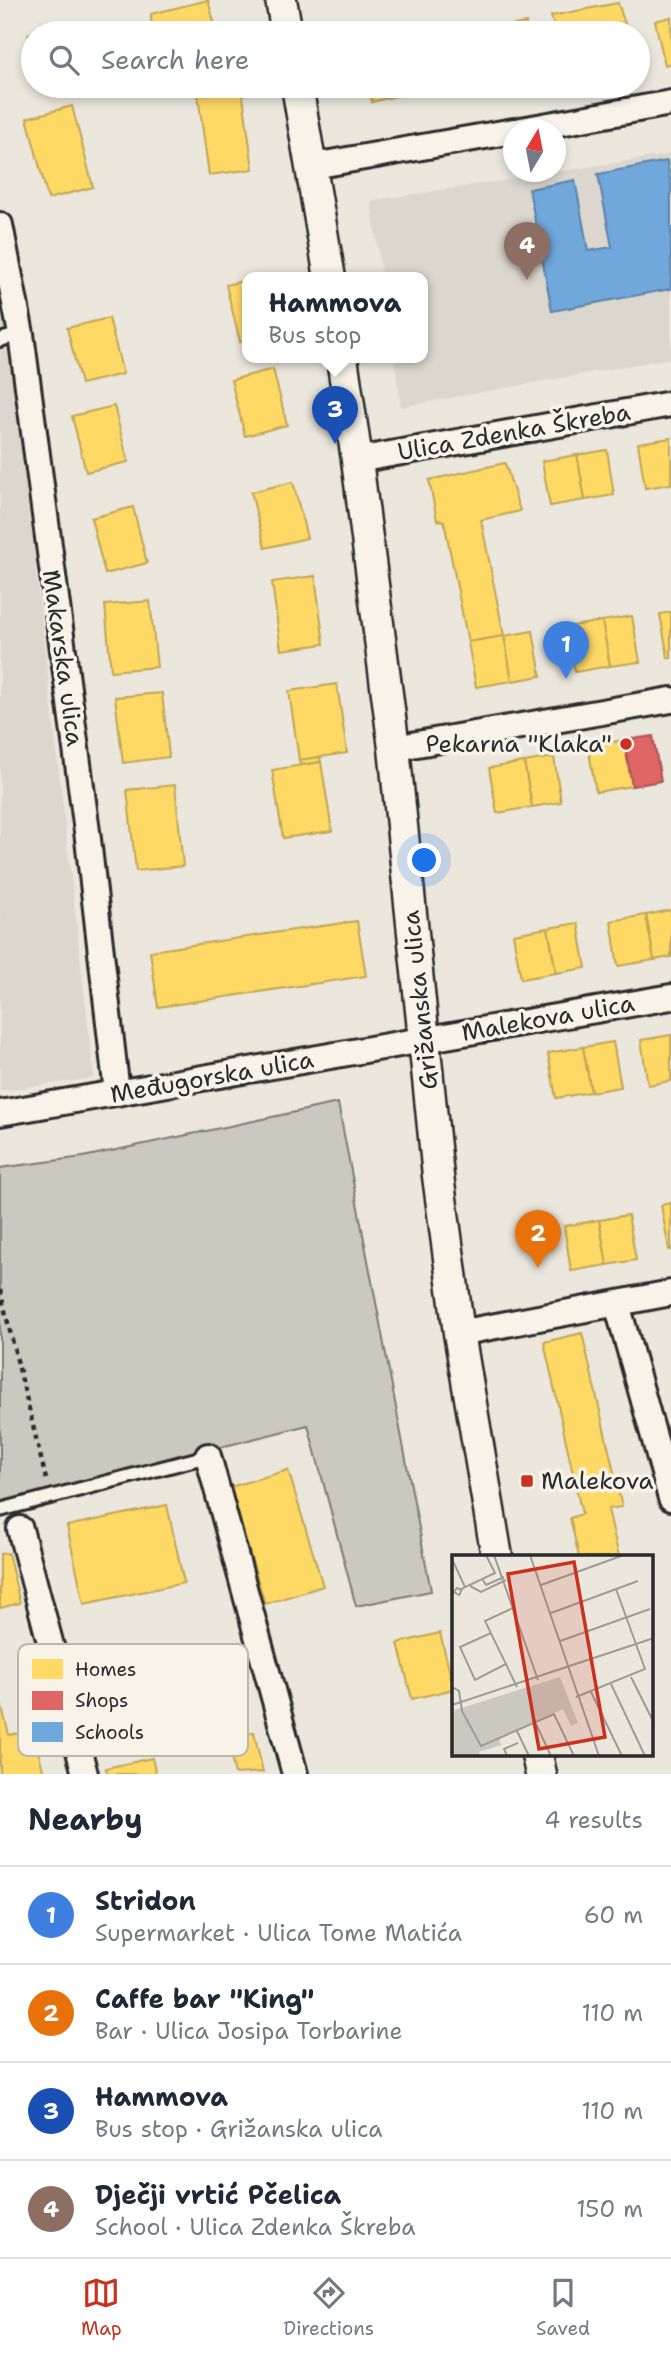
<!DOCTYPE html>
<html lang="en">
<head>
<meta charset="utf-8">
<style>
	:root { --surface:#fff; --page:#f2f2f3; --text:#1f2937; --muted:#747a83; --line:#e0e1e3; --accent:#c8321e }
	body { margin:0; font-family:"Shantell Sans",sans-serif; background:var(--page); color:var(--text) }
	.compass { position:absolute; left:503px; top:119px; width:63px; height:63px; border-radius:50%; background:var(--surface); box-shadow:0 4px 10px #0003; rotate:10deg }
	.you { position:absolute; left:425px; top:861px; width:24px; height:24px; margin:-18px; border:5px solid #fff; border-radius:50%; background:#1a73e8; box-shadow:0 0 0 10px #1a73e833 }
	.badge { display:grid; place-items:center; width:46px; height:46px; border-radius:50%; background:var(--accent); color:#fff; font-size:23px; font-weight:700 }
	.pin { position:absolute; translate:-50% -58px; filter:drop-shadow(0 2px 4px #0008) }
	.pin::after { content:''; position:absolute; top:37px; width:24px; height:21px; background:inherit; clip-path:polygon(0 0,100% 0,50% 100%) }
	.popup { position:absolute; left:242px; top:272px; width:186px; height:91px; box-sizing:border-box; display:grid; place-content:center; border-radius:14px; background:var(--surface); filter:drop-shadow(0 2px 5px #0005); font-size:23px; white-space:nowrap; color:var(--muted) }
	.popup b { font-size:26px; color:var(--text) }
	.popup::after { content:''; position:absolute; left:50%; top:100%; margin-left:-14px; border:14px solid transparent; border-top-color:var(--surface) }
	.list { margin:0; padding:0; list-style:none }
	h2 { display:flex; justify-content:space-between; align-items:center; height:91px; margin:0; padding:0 28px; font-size:30px }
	h2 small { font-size:23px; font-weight:400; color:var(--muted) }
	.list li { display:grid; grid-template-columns:46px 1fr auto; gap:21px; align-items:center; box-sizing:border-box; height:98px; padding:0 28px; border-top:2px solid var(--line) }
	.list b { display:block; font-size:26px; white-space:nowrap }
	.list p { margin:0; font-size:23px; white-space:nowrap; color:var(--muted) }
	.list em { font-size:23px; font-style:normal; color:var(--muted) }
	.icon { flex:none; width:38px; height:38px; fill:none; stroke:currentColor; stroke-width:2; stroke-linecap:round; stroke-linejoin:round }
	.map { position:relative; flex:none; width:671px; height:1774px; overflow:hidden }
	.search { position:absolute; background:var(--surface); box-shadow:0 4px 10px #0003; left:21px; right:21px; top:21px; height:77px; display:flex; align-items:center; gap:18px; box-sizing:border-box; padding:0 24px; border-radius:38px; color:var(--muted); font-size:26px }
	.sheet { height:483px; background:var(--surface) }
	nav { display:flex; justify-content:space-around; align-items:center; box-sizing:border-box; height:98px; border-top:2px solid var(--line); background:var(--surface); font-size:19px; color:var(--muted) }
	nav a { display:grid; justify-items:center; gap:4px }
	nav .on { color:var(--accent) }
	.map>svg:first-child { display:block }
	.built { fill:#dbd7ce }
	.green { fill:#cbc8bf; stroke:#7b7a75; stroke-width:2 }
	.homes { fill:#ffd966; stroke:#bfa554; stroke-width:2 }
	.shops { fill:#e06666; stroke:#aa5454; stroke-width:2 }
	.schools { fill:#6fa8dc; stroke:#5b82a7; stroke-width:2 }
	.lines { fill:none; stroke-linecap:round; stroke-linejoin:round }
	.service-casing { stroke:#2b2b2b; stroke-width:18 }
	.minor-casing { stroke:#2b2b2b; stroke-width:30 }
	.tertiary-casing { stroke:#2b2b2b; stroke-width:35 }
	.path { stroke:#2b2b2b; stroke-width:4.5; stroke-dasharray:5 5; stroke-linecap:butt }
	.service { stroke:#f7f3e8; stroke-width:12 }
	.minor { stroke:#f7f3e8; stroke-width:24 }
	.tertiary { stroke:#f7f3e8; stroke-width:30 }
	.poi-dot { fill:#c8321e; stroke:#f7f3e8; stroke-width:2.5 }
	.labels { text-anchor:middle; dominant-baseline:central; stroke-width:7; stroke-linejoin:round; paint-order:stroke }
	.street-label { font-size:24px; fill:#2b2b2b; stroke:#f7f3e8 }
	.poi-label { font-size:24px; fill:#2b2b2b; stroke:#f7f3e8; text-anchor:end }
	.inset-road { fill:none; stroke:#9e9c96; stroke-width:2 }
	.view { fill:#c8321e; fill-opacity:0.15; stroke:#c8321e; stroke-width:3.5 }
	.inset-edge { fill:none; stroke:#2b2b2b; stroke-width:3.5 }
	.key { fill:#f7f3e8; stroke:#bab7af; stroke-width:2 }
	.key-label { font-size:19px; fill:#2b2b2b }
</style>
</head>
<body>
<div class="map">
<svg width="671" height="1774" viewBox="0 0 671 1774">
	<rect width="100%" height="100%" fill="#ebe7dd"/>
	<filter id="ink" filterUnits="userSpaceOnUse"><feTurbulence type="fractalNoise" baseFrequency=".0143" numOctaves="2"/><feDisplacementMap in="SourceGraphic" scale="14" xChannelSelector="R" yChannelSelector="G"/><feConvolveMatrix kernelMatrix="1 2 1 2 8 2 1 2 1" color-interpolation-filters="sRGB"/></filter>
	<g filter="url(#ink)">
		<g class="built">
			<path d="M671,154V358L401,407L394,358H422V278H382L371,201Z"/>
			<path d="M0,257L94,1078L0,1091Z"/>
		</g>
		<path class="green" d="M338,1103L431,1591L356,1606L308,1425L0,1503V1168L83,1157Z"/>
		<g class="homes">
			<path d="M208,0L217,33H152L151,14Z"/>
			<path d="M618,3L628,33H556L551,16Z"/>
			<path d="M671,17V63L665,65L655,21Z"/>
			<path d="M82,22L85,33H33V58L28,34Z"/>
			<path d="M526,23L527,33H469Z"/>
			<path d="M369,86H437L372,102Z"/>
			<path d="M242,89L253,169L209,175L198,95Z"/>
			<path d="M72,106L93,187L48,199L27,118Z"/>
			<path d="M247,280V340L240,342L226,285Z"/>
			<path d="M109,318L123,374L81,384L67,328Z"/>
			<path d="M273,369L287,425L245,436L231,380Z"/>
			<path d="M114,406L128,462L86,472L72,416Z"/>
			<path d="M671,438V484L645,488L638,443Z"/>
			<path d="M607,450L614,495L585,500L577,455Z"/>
			<path d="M577,455L585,500L550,506L542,461Z"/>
			<path d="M505,463L520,511L481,520L504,636L468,642L444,521L437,520L429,480Z"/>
			<path d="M293,482L307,538L265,548L251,492Z"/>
			<path d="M133,507L147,563L105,574L91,518Z"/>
			<path d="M315,576L324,644L281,650L272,582Z"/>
			<path d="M150,601L157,667L111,671L105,605Z"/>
			<path d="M671,612V658H668L660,614Z"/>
			<path d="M632,616L640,662L610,666L602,621Z"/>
			<path d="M602,621L610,666L575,672L567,627Z"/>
			<path d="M533,631L541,676L512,681L504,636Z"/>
			<path d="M504,636L512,681L476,687L468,642Z"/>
			<path d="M337,684L347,753L299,760L289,691Z"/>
			<path d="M162,693L169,757L123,763L115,697Z"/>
			<path d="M624,740L632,786L596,792L588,746Z"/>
			<path d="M320,757L321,762L300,765L299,760Z"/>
			<path d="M554,757L561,802L532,807L524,762Z"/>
			<path d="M321,762L332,831L283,838L272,770Z"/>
			<path d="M524,762L532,807L497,813L489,768Z"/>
			<path d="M175,785L183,866L136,871L127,790Z"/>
			<path d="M671,910V957L654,960L646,915Z"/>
			<path d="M646,915L654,960L618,966L611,921Z"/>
			<path d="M357,921L366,976L158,1007L150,951Z"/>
			<path d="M578,923L586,968L556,973L548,928Z"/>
			<path d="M548,928L556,973L521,979L513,934Z"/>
			<path d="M671,1035V1081L648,1085L641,1040Z"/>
			<path d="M613,1042L621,1087L591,1092L583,1047Z"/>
			<path d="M583,1047L591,1092L556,1098L548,1053Z"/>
			<path d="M671,1203V1250H669L661,1205Z"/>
			<path d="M628,1215L636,1260L607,1265L599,1220Z"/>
			<path d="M599,1220L607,1265L571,1271L564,1226Z"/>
			<path d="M582,1333L622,1507L608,1509L619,1557H579L570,1518L582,1514L544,1342Z"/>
			<path d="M288,1470L323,1586L265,1604L230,1487Z"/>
			<path d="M167,1505L184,1583L84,1604L67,1526Z"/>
			<path d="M8,1553L20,1603L0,1608V1554Z"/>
			<path d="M440,1633L454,1689L412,1699L398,1643Z"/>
			<path d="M161,1679L176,1747L142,1754L127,1687Z"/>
			<path d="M0,1700L9,1735L33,1730L44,1774H0Z"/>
			<path d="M127,1706L135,1744L96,1752L88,1715Z"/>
			<path d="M254,1732L263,1772L235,1774L227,1738Z"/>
			<path d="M152,1758L156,1774H107L106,1768Z"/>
		</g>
		<path class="shops" d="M653,736L661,781L632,786L624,740Z"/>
		<path class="schools" d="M667,161L671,184V289L552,311L529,189L575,180L588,251L612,247L598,174Z"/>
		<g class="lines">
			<defs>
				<g id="service">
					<path d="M0,340L21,334"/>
					<path d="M0,1510L208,1456"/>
				</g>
				<g id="minor">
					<path d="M521,130L671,103"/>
					<path d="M313,166L514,131"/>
					<path d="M0,225L21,334L88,839L117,1093"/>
					<path d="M357,460L671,404"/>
					<path d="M394,748L671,700"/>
					<path d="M0,1113L671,997"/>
					<path d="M617,1304L671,1498"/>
					<path d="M459,1333L671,1293"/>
					<path d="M208,1456L295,1774"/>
					<path d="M20,1529L85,1774"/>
				</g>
				<g id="tertiary">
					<path d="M281,0L287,33"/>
					<path d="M297,86L330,278"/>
					<path d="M342,358L357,460L394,748L438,1176L459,1333L497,1557"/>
					<path d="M537,1755L541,1774"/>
				</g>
			</defs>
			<use href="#service" class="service-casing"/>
			<use href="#minor" class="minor-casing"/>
			<use href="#tertiary" class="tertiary-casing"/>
			<path class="path" d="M0,1290L46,1479"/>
			<use href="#service" class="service"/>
			<use href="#minor" class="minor"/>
			<use href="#tertiary" class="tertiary"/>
		</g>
	</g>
	<g class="poi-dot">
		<circle cx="626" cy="744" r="7"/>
		<rect x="520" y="1474" width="14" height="14" rx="3.5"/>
	</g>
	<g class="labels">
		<g class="street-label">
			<text transform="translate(514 432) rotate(-10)">Ulica Zdenka Škreba</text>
			<text transform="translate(63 658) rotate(82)">Makarska ulica</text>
			<text transform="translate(420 1000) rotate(-96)">Grižanska ulica</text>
			<text transform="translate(548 1018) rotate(-10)">Malekova ulica</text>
			<text transform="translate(212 1077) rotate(-10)">Međugorska ulica</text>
		</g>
		<g class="poi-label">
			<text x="612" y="744">Pekarna "Klaka"</text>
			<text x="541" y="1481" text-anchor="start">Malekova</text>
		</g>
	</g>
	<g transform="translate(452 1555)">
		<rect width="201" height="201" fill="#ebe7dd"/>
		<path d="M108,122L126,168L119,171L111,154L47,183L49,190L27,197L28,201H0V156Z" fill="#cbc8bf"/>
		<path d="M26,150L41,180L28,186L14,156Z" fill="#cbc8bf"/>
		<path class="inset-road" d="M42,0L86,125M78,0L147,201M0,4L13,32M31,25L34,30L52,22M89,30L172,0M18,31L29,37L54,25M10,36L9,34H7L5,33L2,37L7,40L8,39L9,35L11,33L43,18L34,0M63,52L33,66L65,132M99,58L186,26M39,78L8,92L23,125L54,109M108,86L198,54M179,122L202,168M159,129L193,201M0,132L7,136L10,156L29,191L102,159L122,201M139,137L170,201M124,142L193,114L164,34M0,150L202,83M84,169L99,201M65,176L77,201M55,201L52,194L66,188"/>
		<path class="view" d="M122,7L153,182L87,194L56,19Z"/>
		<rect width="201" height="201" class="inset-edge"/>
	</g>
	<rect x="18" y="1644" width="230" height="112" rx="10" class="key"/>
	<rect x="32" y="1659" width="31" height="20" fill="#ffd966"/>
	<rect x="32" y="1691" width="31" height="19" fill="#e06666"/>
	<rect x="32" y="1722" width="31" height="20" fill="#6fa8dc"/>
	<g class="key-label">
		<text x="75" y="1676">Homes</text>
		<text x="75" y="1707">Shops</text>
		<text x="75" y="1739">Schools</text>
	</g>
</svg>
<svg class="compass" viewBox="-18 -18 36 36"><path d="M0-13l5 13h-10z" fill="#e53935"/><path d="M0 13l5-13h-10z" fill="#747a83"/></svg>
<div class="you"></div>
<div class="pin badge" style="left:566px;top:679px;background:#3f7fe0">1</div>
<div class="pin badge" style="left:538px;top:1268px;background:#e8710a">2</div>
<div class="pin badge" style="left:335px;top:444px;background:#1a4fb4">3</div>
<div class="popup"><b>Hammova</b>Bus stop</div>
<div class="pin badge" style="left:527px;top:280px;background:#8d6e63">4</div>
<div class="search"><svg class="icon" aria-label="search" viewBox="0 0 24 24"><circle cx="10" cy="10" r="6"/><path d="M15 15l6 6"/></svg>Search here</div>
</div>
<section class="sheet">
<h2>Nearby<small>4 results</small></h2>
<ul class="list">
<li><span class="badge" style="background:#3f7fe0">1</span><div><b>Stridon</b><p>Supermarket · Ulica Tome Matića</p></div><em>60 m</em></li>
<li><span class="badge" style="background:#e8710a">2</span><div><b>Caffe bar &quot;King&quot;</b><p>Bar · Ulica Josipa Torbarine</p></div><em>110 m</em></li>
<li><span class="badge" style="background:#1a4fb4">3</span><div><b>Hammova</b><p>Bus stop · Grižanska ulica</p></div><em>110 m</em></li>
<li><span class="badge" style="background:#8d6e63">4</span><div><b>Dječji vrtić Pčelica</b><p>School · Ulica Zdenka Škreba</p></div><em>150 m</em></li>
</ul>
</section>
<nav>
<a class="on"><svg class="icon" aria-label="map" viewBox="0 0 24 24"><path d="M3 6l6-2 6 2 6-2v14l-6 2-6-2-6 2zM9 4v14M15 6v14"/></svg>Map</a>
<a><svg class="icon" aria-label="directions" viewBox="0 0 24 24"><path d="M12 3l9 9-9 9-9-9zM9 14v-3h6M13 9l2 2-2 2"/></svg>Directions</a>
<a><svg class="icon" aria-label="saved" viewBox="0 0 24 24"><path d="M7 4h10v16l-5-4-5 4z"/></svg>Saved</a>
</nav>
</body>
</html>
